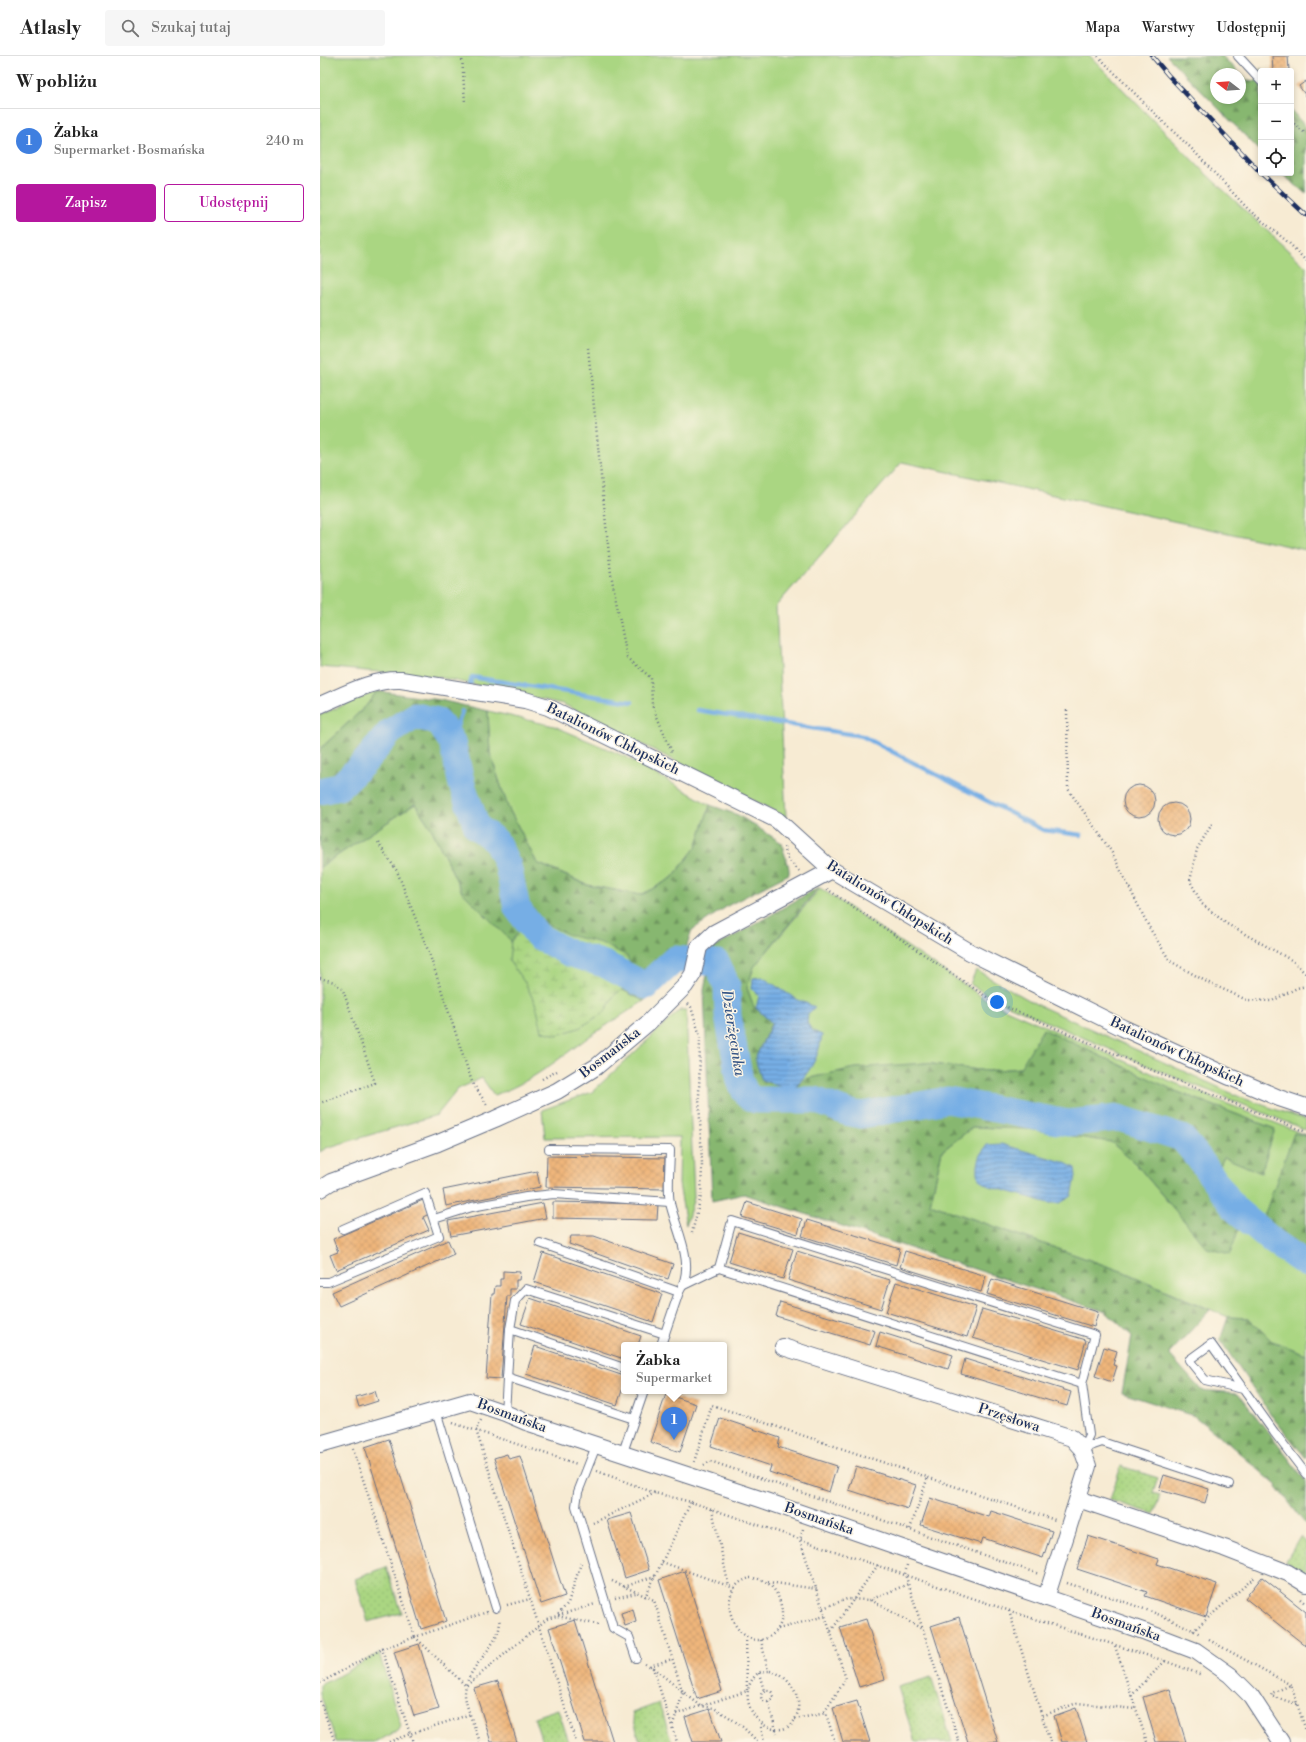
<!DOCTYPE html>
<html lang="pl">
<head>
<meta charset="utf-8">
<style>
	:root { --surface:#fff; --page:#f6f6f6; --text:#222; --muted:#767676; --line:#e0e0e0; --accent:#b5179e }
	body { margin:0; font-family:"Libre Bodoni",serif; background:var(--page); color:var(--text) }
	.controls { position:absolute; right:12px; top:12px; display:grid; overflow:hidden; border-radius:4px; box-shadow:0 2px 6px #0003 }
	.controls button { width:36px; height:36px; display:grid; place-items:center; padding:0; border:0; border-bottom:1px solid var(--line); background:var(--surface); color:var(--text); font:20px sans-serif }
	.compass { position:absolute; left:890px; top:12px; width:36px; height:36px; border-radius:50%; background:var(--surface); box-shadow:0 2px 6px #0003; rotate:287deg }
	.you { position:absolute; left:677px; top:946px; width:14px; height:14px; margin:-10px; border:3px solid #fff; border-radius:50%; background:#1a73e8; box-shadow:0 0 0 6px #1a73e833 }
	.badge { display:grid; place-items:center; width:26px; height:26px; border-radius:50%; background:var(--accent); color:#fff; font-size:13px; font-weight:700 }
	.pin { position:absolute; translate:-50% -33px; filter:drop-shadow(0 1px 2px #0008) }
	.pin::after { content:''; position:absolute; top:21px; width:14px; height:12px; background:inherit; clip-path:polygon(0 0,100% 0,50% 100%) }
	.popup { position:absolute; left:301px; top:1286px; width:106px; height:52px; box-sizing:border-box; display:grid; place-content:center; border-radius:4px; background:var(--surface); filter:drop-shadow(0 1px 3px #0005); font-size:13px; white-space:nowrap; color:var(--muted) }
	.popup b { font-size:15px; color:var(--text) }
	.popup::after { content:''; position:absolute; left:50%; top:100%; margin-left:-8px; border:8px solid transparent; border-top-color:var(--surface) }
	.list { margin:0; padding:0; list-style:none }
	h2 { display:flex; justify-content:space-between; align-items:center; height:52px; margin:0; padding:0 16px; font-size:17px }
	h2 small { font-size:13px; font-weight:400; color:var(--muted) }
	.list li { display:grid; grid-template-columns:26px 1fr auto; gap:12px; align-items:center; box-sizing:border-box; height:64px; padding:0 16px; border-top:1px solid var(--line) }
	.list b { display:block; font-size:15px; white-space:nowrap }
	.list p { margin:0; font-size:13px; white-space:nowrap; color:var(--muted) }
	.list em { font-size:13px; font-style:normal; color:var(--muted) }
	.actions { display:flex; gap:8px; padding:12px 16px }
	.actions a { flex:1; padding:9px 0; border:1px solid var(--accent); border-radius:4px; text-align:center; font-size:14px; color:var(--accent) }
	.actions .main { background:var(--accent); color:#fff }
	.icon { flex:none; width:22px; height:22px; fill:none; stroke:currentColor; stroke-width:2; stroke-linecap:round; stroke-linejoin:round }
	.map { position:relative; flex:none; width:986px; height:1686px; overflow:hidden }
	header { display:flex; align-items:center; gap:24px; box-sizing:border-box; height:56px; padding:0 20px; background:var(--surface); border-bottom:1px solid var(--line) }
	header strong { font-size:19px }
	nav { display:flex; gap:22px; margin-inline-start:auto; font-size:14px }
	.search { width:280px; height:36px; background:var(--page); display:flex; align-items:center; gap:10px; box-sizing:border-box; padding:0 14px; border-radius:4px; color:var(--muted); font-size:15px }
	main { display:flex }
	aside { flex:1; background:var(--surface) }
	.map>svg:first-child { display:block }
	.green { fill:#aad682; stroke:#628270 }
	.forest { fill:url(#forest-firs); stroke:#517367; fill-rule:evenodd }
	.wetland { fill:url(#wetland-marsh); stroke:#628270 }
	.park { fill:url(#park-dots); stroke:#628270 }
	.water { fill:url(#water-rules); stroke:#486ea2 }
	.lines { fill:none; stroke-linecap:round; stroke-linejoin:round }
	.stream { stroke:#76aee5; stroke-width:4.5 }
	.river { stroke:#76aee5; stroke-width:27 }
	.building { fill:url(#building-cross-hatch) }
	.service-casing { stroke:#687187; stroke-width:10 }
	.minor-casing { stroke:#687187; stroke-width:18 }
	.path { stroke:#687187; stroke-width:2.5; stroke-dasharray:1 3; stroke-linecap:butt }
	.service { stroke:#fff; stroke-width:8 }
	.minor { stroke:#fff; stroke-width:16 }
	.rail-casing { stroke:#1b2f5e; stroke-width:4.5 }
	.rail { stroke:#fcf5e5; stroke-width:3; stroke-dasharray:9; stroke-linecap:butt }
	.labels { text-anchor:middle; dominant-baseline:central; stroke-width:3; stroke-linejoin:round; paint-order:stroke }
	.street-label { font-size:14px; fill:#1b2f5e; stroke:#fcf5e5 }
	.water-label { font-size:15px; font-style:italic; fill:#365586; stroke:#fcf5e5 }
</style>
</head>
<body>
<header>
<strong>Atlasly</strong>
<div class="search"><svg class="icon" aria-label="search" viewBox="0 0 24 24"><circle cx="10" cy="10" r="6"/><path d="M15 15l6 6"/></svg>Szukaj tutaj</div>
<nav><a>Mapa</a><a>Warstwy</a><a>Udostępnij</a></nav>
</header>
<main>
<aside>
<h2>W pobliżu<small></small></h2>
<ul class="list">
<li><span class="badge" style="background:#3f7fe0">1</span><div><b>Żabka</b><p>Supermarket · Bosmańska</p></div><em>240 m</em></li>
</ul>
<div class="actions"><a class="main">Zapisz</a><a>Udostępnij</a></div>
</aside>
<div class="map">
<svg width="986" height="1686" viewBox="0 0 986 1686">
	<defs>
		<pattern id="forest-firs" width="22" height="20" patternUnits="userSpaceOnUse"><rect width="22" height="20" fill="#87b770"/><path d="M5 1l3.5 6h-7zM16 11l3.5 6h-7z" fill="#6e955f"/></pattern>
		<pattern id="wetland-marsh" width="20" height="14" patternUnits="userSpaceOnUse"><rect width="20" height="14" fill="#aad682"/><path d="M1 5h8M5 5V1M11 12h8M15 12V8" fill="none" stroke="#92b873"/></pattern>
		<pattern id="park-dots" width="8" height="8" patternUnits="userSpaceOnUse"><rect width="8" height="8" fill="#aad682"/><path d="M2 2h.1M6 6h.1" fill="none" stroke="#92b873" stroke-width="1.8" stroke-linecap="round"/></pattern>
		<pattern id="water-rules" width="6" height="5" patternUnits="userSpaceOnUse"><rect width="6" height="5" fill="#76aee5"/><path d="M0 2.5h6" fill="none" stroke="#608ebd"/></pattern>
		<pattern id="building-cross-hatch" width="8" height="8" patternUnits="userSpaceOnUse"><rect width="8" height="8" fill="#efb67c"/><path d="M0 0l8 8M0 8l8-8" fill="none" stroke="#cc9d6e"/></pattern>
	</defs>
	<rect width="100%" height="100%" fill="#fcf5e5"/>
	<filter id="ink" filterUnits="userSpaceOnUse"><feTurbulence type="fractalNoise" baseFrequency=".025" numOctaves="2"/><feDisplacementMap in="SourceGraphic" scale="8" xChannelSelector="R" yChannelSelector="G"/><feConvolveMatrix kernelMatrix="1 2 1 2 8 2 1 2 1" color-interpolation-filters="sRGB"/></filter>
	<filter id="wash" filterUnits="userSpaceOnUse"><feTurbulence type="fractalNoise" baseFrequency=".012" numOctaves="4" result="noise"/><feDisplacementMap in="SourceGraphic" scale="16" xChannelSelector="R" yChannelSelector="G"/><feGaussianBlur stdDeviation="0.9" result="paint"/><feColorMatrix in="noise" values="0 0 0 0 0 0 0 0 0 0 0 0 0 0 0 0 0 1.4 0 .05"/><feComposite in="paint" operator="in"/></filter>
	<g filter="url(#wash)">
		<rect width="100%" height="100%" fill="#f7ebd3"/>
		<g class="green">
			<path d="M0,0H770L884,116L986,211V494L582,406L456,550L466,761L243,648L118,621L0,611Z"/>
			<path d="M57,635L46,650L0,693V659Z"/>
			<path d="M168,655L234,670L306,701L390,749L376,791L352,822L321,839L268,829L217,807L188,751L170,697Z"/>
			<path d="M95,748L111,772L142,836L207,901L293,929L324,945C306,957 288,968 270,980C240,1002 209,1028 174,1039L162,1022L138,1033L117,1059L6,1092L0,1096V811Z"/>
			<path d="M500,832L670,946L845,1023L986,1079L974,1077L975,1215L986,1221V1298L952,1285L929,1262L908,1261L804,1216L610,1148L622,1095L653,1071L708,1073L791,1086L816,1108L848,1146L927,1149L897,1116L904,1101L955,1073L858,1036L700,1012L667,1015L605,1007L485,1023L472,1035L452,966L434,951L427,932L434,911Z"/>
			<path d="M656,914L716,948L920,1041L986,1064V1074L847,1018L672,942L650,928Z"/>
			<path d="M360,954H366L374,1141L366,1169L359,1128L360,1081L225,1082L222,1054L272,1036Z"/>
			<path d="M59,1597L81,1670L79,1674L56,1686H16L0,1637V1628L11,1624Z"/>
		</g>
		<g class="forest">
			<path d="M847,0H902L927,24L937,25L941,12L944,15H941V96ZM896,18H920V42H896Z"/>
			<path d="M971,54L986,71V138L961,117H971Z"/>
			<path d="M57,635L120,644L168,655L170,697L188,751L217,807L267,829L321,839L352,822L376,791L390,749L418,759L462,787C463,798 470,807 469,818L409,849L372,874L360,912L324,945L293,929L207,901L142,836L111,772L95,748L0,811V693L46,650Z"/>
			<path d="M499,831L434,911L427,932L434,951L452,966L435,1003L472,1035L485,1023L534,1012L605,1007L667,1015L700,1012L723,973L858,1036L955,1073L941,1117L904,1101L897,1116L927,1149L910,1198L887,1192L816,1108L791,1086L708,1073L653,1071L622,1095L610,1148L804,1216L890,1254L849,1298L881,1334L918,1337L986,1425V1469L956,1429L908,1387L874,1360L802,1337L812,1280L786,1256L424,1138L392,1145L384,934L392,893Z"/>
			<path d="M974,1077L986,1080V1221L975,1215L935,1185Z"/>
			<path d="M908,1261L929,1262L952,1285L986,1298V1402L954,1363L900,1284Z"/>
		</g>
		<path class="wetland" d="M222,866L251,880L281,887L307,900L313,916L302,934L294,939L285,956L259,972L237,979L222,975L216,949L205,927L189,905L191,885L200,875Z"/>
		<g class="park">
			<path d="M801,1410L838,1422L833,1437L840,1439L834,1458L790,1444Z"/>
			<path d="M980,1481L986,1485V1517L966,1505Z"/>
			<path d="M66,1511L82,1557L48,1566L35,1523Z"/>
			<path d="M611,1621L632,1686H595L578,1631Z"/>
			<path d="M339,1647L352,1686H320L312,1657Z"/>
			<path d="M238,1653L249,1686H222L214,1661Z"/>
		</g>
		<g class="water">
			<path d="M442,921L476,943L495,951L488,958L487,967L493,975L502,979C498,1005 489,1016 472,1035L442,1024L435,1003L452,967L436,952L439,940L432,933L433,922Z"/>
			<path d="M681,1088L743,1106L755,1112L756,1120L752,1140L740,1147H729L669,1130L659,1123C656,1109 659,1100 667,1089Z"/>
		</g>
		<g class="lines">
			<g class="stream">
				<path d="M149,632L152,621L312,646"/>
				<path d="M377,654L542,680L723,774L761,779"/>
				<path d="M132,686L142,655"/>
			</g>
			<path class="river" d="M0,735L19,731L43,708L70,676L95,660L118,665L132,686L142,729L157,771L176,785L188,810L197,852L218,880L249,897L284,908L326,930L355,903L397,907L407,930L408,960L420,1025L425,1036L429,1041L436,1044H495L526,1056L541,1059L628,1044L748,1067L799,1062L862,1082L878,1101L915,1153L954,1186L986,1208"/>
		</g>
		<g id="blocks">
			<g class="building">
				<path d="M952,0H968L969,14L953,15Z"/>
				<path d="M986,25V40L979,30Z"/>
				<circle cx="819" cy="745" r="16"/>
				<circle cx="854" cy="763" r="16"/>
				<path d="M227,1100L345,1102L344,1133L226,1131Z"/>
				<path d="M217,1115L220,1131L126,1150L123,1134Z"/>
				<path d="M103,1144L109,1158L103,1161L109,1174L16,1214L10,1199L18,1196L13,1183Z"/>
				<path d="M233,1146L338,1148L337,1164L233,1162Z"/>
				<path d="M427,1146L482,1163L478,1178L422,1161Z"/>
				<path d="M223,1147L226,1162L131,1180L128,1165Z"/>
				<path d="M487,1164L580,1193L576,1209L482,1180Z"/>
				<path d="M418,1176L473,1193L463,1223L409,1206Z"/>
				<path d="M251,1180H274L353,1208L348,1223L249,1188Z"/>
				<path d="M128,1184L134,1198L19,1250L12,1236Z"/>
				<path d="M477,1195L570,1224L561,1253L468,1224Z"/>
				<path d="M585,1195L666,1220L661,1236L580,1211Z"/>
				<path d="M223,1197L342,1238L333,1266L214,1226Z"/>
				<path d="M183,1215L200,1216L199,1224H196V1233H190V1240H187L181,1323L166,1322L172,1238H174L175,1230H180V1223H183Z"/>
				<path d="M672,1223L778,1256L774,1271L667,1238Z"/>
				<path d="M576,1226L656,1251L647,1281L566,1256Z"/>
				<path d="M210,1242L321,1280L318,1289H304V1303L201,1268Z"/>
				<path d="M460,1246L555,1275L550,1289L456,1260Z"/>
				<path d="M662,1253L766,1284L758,1314L653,1282Z"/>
				<path d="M560,1276L633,1299L628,1313L556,1290Z"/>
				<path d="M215,1290L304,1320V1329L297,1349L206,1318Z"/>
				<path d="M784,1291L797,1295L793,1309L797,1310L792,1326L775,1320Z"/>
				<path d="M645,1303L751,1336L747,1350L641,1318Z"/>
				<path d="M55,1335L58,1345L39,1351L36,1341Z"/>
				<path d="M346,1338L376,1348L360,1396L330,1386Z"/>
				<path d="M400,1362L460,1382L458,1391L517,1410L509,1436L449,1416L451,1410L391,1390Z"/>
				<path d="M69,1383L126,1565L101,1573L45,1391Z"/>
				<path d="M187,1398L189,1403L200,1400L245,1540L221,1548L174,1402Z"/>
				<path d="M536,1410L596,1429L588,1453L529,1434Z"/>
				<path d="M844,1419L889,1433L885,1447L839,1434Z"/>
				<path d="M610,1442L669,1461L671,1455L732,1475L723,1502L663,1482L661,1488L601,1469Z"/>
				<path d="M311,1457L329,1514L305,1522L287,1464Z"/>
				<path d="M768,1480L839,1503L837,1508L897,1528L886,1561L825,1540L827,1536L757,1513Z"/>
				<path d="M365,1515L402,1635L377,1643L339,1524Z"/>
				<path d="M942,1521L986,1556V1590L925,1542Z"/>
				<path d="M313,1553L316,1566L305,1570L301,1557Z"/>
				<path d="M639,1561L678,1686H648L611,1570Z"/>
				<path d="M546,1563L565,1623L539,1631L520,1571Z"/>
				<path d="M255,1564L293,1686H265L229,1572Z"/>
				<path d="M99,1588L119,1653L94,1660L74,1596Z"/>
				<path d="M178,1625L197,1686H171L154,1632Z"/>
				<path d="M850,1633L866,1686H836L823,1641Z"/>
				<path d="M537,1645L550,1686H523L513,1652Z"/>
				<path d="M756,1652L767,1686H742L734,1660Z"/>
				<path d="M390,1653L401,1686H373L365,1661Z"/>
			</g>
		</g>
	</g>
	<g filter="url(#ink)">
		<use href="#blocks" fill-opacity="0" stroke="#687187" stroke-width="1"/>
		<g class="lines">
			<defs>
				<g id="service">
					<path d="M918,0L941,25"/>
					<path d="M229,1093L350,1094C350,1110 347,1132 350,1147C356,1174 377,1209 359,1236L341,1289"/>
					<path d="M114,1163L152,1151L206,1141L234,1138L350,1146"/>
					<path d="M220,1187L359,1236"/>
					<path d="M0,1226H8L119,1180L105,1137L23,1173"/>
					<path d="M364,1229L399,1212L762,1328L775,1279L412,1165L399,1212"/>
					<path d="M190,1273L304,1312"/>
					<path d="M187,1321L314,1363"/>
					<path d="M762,1328L769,1379L762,1393"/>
					<path d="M923,1333L885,1324L869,1304L891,1288L954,1376L986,1418"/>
					<path d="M116,1355L176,1552"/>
					<path d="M185,1357L190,1273L195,1245L206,1233L345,1278"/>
					<path d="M276,1390L258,1436L256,1450L293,1572L309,1581L316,1602"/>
					<path d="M762,1393L782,1386L909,1428"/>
					<path d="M302,1399L324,1335"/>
				</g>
				<g id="minor">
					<path d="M0,649C26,638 52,623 81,624L205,644L228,651L457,764L512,814L650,896L803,972L910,1021L959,1042L986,1051"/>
					<path d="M0,1133L11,1126L118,1087L175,1063L237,1035L276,1011L328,967L365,930L373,918L379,891L394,877L512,814"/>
					<path d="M463,1291L752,1382L762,1393L768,1410L726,1542"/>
					<path d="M0,1388L150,1345L185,1357L206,1366L440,1443L826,1576L876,1595L910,1619L931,1640L961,1686"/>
					<path d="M758,1443L904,1492L968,1517L986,1528"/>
				</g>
			</defs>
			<use href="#service" class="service-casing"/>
			<use href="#minor" class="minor-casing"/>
			<g class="path">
				<path d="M142,0L145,47"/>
				<path d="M778,0L845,68L870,91L929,154L969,187L986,205"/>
				<path d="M971,65L986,78"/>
				<path d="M268,292L291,518L307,601L331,622L332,649L352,696"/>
				<path d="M747,654L748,733L791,795L829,871L850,905L887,926L927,944L952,945L977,932L986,930"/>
				<path d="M892,768L877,793L870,825L882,848L907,868L973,905L986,918"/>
				<path d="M58,787L77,815L109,897L152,1026L167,1049"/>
				<path d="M464,791L468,803L479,815"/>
				<path d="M507,833L671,944L846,1020L986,1076"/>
				<path d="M0,922L14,926L23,934L55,1027L0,1047"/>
				<path d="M368,948L371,951L380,980L379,1042L382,1108L381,1140L372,1177"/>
				<path d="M222,1023L239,1014"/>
				<path d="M161,1364L156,1374L256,1686"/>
				<path d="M133,1367L257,1408"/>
				<path d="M33,1393L95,1581L62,1593L90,1678L151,1658"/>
				<path d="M374,1406L392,1349L735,1464"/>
				<path d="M384,1409L390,1405L719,1518"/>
				<path d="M277,1415L335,1437L371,1446L325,1541"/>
				<path d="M371,1446L702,1559L845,1605L882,1619"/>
				<path d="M392,1453L409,1531"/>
				<path d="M273,1467L335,1437"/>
				<path d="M483,1473L480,1484L526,1623L505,1655L515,1686"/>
				<path d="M590,1473L608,1421"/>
				<path d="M342,1506L414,1532"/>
				<path d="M261,1507L248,1547L237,1560L280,1569"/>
				<path d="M587,1509L585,1518L639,1686"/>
				<path d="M430,1522C450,1522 460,1537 462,1556C462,1564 460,1573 453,1578C420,1605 387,1533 430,1522Z"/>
				<path d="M292,1525L334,1544L363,1637L352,1671"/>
				<path d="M448,1526L497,1533"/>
				<path d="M747,1527C792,1542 838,1555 880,1578"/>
				<path d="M304,1531L335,1520"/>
				<path d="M295,1542L316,1537"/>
				<path d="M980,1543L986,1548"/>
				<path d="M551,1544L602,1573"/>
				<path d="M187,1549L210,1543"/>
				<path d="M503,1552L527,1543L550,1544L588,1528"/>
				<path d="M689,1555L722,1660"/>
				<path d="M167,1556L95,1581L146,1630L227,1563L275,1548"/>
				<path d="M458,1573L505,1560"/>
				<path d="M511,1575L558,1509"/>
				<path d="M873,1575L936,1520"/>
				<path d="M426,1581L427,1634"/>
				<path d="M441,1584L448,1615"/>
				<path d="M889,1584L971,1629"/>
				<path d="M795,1590L827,1686"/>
				<path d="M325,1608L333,1612L357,1686"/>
				<path d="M330,1610L352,1603"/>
				<path d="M333,1612L381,1650L394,1652L409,1661L423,1671L438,1686"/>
				<path d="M450,1615C473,1620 488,1650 471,1669C447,1686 416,1649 432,1624C434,1621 437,1617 441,1616C443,1615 447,1615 450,1615Z"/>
				<path d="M439,1617L444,1635"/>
				<path d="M0,1627L62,1593"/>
				<circle cx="447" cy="1640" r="6"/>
				<path d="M811,1640L846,1604"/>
				<path d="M0,1645L15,1686"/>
				<path d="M448,1646L457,1677"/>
				<path d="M977,1648L951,1640L952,1637L971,1629L986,1675"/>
				<path d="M356,1658L427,1635"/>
				<path d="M475,1663L506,1657"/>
				<path d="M441,1671L444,1686"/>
				<path d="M69,1686L90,1678L93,1686"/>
				<path d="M160,1686C156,1674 144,1647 145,1636C146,1610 185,1586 179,1563"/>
				<path d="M730,1686L722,1660L757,1647L815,1653"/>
			</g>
			<use href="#service" class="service"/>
			<use href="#minor" class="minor"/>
			<defs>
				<g id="rail">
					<path d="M832,0L848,19L941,117"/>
					<path d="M941,117L986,159"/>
				</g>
			</defs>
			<use href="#rail" class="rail-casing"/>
			<use href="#rail" class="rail"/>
		</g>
	</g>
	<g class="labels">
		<g class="street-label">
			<text transform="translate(293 683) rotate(26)">Batalionów Chłopskich</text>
			<text transform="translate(570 847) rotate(32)">Batalionów Chłopskich</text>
			<text transform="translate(857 996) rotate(25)">Batalionów Chłopskich</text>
			<text transform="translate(290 997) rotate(-38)">Bosmańska</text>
			<text transform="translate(192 1360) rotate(20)">Bosmańska</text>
			<text transform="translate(689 1362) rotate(18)">Przęsłowa</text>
			<text transform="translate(499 1463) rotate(19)">Bosmańska</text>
			<text transform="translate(806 1569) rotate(20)">Bosmańska</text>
		</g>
		<g class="water-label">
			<text transform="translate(413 977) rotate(81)">Dzierżęcinka</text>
		</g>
	</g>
</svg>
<div class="controls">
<button>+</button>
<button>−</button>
<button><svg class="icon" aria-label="locate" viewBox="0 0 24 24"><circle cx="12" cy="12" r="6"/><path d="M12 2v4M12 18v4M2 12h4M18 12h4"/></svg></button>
</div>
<svg class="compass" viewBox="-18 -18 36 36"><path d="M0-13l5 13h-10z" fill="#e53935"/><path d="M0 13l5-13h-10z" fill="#767676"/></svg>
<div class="you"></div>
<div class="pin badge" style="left:354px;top:1384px;background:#3f7fe0">1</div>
<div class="popup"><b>Żabka</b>Supermarket</div>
</div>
</main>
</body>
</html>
